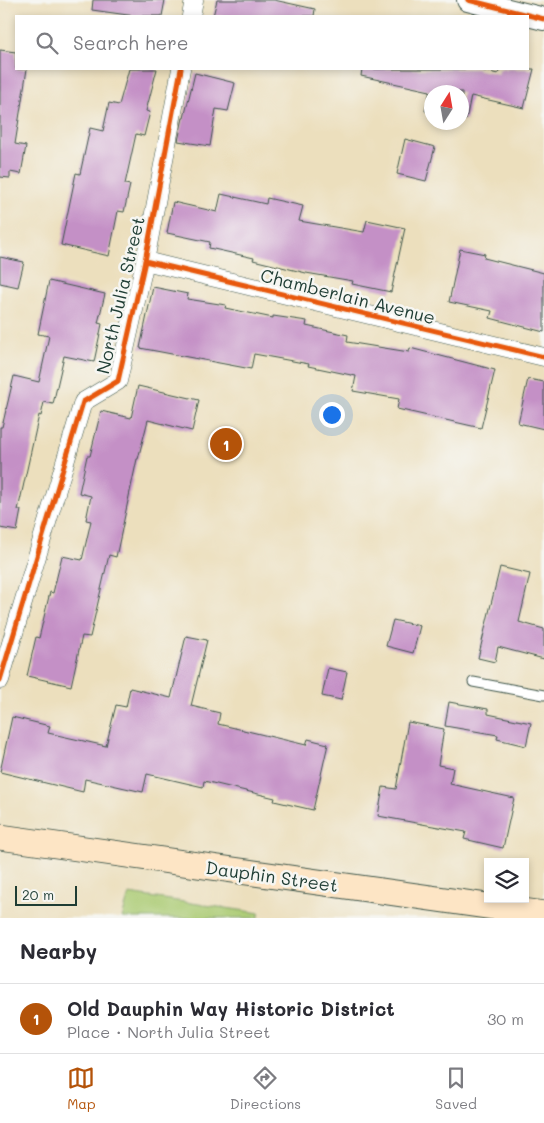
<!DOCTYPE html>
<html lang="en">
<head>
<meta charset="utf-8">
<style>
	:root { --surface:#fff; --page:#f7f7f7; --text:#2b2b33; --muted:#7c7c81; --line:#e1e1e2; --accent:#b45309 }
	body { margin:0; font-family:Mali,sans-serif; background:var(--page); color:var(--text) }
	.controls { position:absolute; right:15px; bottom:15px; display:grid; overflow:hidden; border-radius:0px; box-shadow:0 2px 8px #0003 }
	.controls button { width:45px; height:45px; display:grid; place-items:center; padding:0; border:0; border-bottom:1px solid var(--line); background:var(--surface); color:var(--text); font:25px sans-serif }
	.compass { position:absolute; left:424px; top:85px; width:45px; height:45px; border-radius:50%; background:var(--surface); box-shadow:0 2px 8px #0003; rotate:11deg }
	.scale { position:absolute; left:15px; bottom:12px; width:62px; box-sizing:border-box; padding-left:5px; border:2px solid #1f3d34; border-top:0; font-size:14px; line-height:18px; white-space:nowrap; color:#1f3d34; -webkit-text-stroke:4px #f6f6f2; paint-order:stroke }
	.you { position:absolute; left:331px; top:414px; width:18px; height:18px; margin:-12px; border:4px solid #fff; border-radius:50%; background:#1a73e8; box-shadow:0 0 0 8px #1a73e833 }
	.badge { display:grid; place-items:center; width:32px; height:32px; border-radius:50%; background:var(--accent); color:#fff; font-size:16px; font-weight:700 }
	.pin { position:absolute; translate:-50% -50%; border:2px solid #fff; box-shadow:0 1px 5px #0006 }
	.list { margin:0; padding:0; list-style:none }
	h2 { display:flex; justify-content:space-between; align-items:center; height:65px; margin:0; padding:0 20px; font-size:21px }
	h2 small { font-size:16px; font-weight:400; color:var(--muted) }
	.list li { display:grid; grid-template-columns:32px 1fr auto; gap:15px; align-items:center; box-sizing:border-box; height:70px; padding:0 20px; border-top:1px solid var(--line) }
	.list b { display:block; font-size:19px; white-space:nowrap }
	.list p { margin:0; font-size:16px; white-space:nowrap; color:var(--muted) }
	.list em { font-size:16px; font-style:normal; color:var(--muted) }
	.icon { flex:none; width:28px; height:28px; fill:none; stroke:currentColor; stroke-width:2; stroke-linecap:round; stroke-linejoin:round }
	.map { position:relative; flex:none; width:544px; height:918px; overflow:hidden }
	.search { position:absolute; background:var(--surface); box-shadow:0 2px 8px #0003; left:15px; right:15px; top:15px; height:55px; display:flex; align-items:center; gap:12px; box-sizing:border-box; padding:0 18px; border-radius:0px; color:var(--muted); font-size:19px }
	.sheet { height:135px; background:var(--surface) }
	nav { display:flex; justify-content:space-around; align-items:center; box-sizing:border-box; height:70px; border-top:1px solid var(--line); background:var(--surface); font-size:14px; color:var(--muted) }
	nav a { display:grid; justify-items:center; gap:2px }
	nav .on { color:var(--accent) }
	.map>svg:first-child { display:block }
	.green { fill:#abcb73; stroke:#658454 }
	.building { fill:#c490c6 }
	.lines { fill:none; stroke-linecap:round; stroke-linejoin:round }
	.service-casing { stroke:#3e5549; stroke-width:11 }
	.minor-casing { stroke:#3e5549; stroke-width:19 }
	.tertiary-casing { stroke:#3e5549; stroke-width:24 }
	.secondary-casing { stroke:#3e5549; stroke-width:27 }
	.service { stroke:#fff; stroke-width:9 }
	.minor { stroke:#fff; stroke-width:18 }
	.tertiary { stroke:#fff; stroke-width:22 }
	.secondary { stroke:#fde5c5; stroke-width:25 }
	.cycleway-casing { stroke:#f6f6f2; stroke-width:8 }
	.cycleway { stroke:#e8590c; stroke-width:5 }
	.labels { text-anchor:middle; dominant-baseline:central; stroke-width:5; stroke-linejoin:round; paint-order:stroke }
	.street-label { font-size:18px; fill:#1f3d34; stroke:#f6f6f2 }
</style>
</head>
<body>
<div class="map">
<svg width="544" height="918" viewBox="0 0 544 918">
	<rect width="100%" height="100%" fill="#f6f6f2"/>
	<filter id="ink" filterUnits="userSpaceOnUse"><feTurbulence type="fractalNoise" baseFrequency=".02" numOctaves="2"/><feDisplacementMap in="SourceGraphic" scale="10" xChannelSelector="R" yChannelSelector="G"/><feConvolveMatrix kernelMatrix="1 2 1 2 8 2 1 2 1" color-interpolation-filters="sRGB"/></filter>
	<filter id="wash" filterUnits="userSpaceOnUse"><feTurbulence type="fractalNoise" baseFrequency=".0096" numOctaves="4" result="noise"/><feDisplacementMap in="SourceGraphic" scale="20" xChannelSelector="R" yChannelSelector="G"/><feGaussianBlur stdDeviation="1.12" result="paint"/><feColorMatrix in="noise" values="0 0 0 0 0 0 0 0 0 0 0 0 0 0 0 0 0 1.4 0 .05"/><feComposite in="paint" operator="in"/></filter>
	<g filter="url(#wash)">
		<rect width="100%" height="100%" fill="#ecdfbd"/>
		<path class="green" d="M129,894L260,913L258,918H122Z"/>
		<g id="blocks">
			<g class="building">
				<path d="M93,0H165L162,16H135L92,10Z"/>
				<path d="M217,0H274L315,9L314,16H213Z"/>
				<path d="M0,50L16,52V69H27L15,144L26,146L21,174L10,172V178L0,177Z"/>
				<path d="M129,69H157L146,111L150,112L144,136L136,134L125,184L130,185L124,212L118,211L109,256L61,245L76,173L80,174L90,128L103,131L109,103L119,105Z"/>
				<path d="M362,69H476L498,74L500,69H534L524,108L471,96L466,120L462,119V92H432V112L425,111L430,91L361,76Z"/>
				<path d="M195,73L235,83L228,111L216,109L210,146L178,141L183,118H184Z"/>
				<path d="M405,139L435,147L426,181L397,174Z"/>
				<path d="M221,194L266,204L267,198L303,206L299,221L364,232L367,220L405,228L391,292L352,284L353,281L306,273L253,260L254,258L209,248L210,242L167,233L173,202L217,212Z"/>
				<path d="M460,249L485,254L484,258L544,273V332L490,318L492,311L449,302Z"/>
				<path d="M0,257L24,262L18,287L0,283Z"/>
				<path d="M49,281L105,294L98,323L102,324L94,362L64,356L53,404L44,402L41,416L39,415L18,510H21L17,531L0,528V427H2L14,376L39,382L49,336L38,334Z"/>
				<path d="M153,287L188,294L187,299L226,305L225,308L273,318V316L307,321L306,326L348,335L347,342L409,352L410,348L495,370L481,428L397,409L399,399L353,391L356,376L308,366L309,364L254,354L251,369L140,348Z"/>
				<path d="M528,379L544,382V429L518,423Z"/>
				<path d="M138,386L199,400L192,431L148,420L138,459H137L116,557L109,555L90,637L82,636L71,686L27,676L36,637L39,638L50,592L53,593L62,556L82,560L91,521L86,520L91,496L79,493L87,456H90L101,411L131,418Z"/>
				<path d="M500,567L530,574L519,622L544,629V659L498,647L495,662L478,658Z"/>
				<path d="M393,620L420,626L413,653L386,646Z"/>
				<path d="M186,636L207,640L191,706L220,713L218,724L306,745L308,739L328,744L313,810L274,801L275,798L204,781L203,787L147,774L143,792L85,779L83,792L0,772L12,717L50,726L48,733L106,746L116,705L126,707L130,688L171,698Z"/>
				<path d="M328,668L347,672L341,700L322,696Z"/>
				<path d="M449,702L488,709V714L531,723L526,746L497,739L498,735L445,726Z"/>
				<path d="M408,722L444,729L438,765L453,768L450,784L514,798L503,848L464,839L466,832L378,816L383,787L396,789Z"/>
			</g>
		</g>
	</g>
	<g filter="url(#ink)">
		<use href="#blocks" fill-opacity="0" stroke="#3e5549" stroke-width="1"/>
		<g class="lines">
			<defs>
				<path id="service" d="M473,682L544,695"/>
				<g id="minor">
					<path d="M191,16L194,0"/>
					<path d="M145,261L544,357"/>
					<path d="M0,680L83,402L118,381L145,261L181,69"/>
				</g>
				<path id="tertiary" d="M468,0L544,19"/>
				<path id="secondary" d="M0,837L544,914"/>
			</defs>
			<use href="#service" class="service-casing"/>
			<use href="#minor" class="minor-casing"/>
			<use href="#tertiary" class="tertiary-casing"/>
			<use href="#secondary" class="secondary-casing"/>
			<use href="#service" class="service"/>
			<use href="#minor" class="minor"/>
			<use href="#tertiary" class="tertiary"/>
			<use href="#secondary" class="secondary"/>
			<defs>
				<g id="cycleway">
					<path d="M468,0L544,19"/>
					<path d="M145,261L544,357"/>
					<path d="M0,680L83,402L118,381L145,261L181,69"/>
				</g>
			</defs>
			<use href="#cycleway" class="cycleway-casing"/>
			<use href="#cycleway" class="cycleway"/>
		</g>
	</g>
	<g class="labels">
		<g class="street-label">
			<text transform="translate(120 295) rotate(-77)">North Julia Street</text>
			<text transform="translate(348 296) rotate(14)">Chamberlain Avenue</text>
			<text transform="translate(272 876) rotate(8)">Dauphin Street</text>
		</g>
	</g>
</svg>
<div class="controls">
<button><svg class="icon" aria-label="layers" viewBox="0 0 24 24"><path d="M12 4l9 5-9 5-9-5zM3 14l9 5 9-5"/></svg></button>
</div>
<svg class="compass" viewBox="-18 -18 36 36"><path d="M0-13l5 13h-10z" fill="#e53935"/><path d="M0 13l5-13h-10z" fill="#7c7c81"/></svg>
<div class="scale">20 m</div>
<div class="you"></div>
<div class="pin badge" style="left:226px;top:444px">1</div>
<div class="search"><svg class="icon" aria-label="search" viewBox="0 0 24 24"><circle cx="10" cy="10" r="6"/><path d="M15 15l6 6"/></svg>Search here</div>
</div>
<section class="sheet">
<h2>Nearby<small></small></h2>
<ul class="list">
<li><span class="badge">1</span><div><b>Old Dauphin Way Historic District</b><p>Place · North Julia Street</p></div><em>30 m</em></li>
</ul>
</section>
<nav>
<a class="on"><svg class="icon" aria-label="map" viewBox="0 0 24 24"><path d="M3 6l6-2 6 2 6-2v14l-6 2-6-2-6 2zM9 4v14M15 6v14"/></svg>Map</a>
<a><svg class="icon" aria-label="directions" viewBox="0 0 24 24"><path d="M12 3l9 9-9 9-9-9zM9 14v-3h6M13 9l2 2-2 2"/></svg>Directions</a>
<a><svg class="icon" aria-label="saved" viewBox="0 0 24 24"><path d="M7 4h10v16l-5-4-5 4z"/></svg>Saved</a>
</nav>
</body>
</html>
